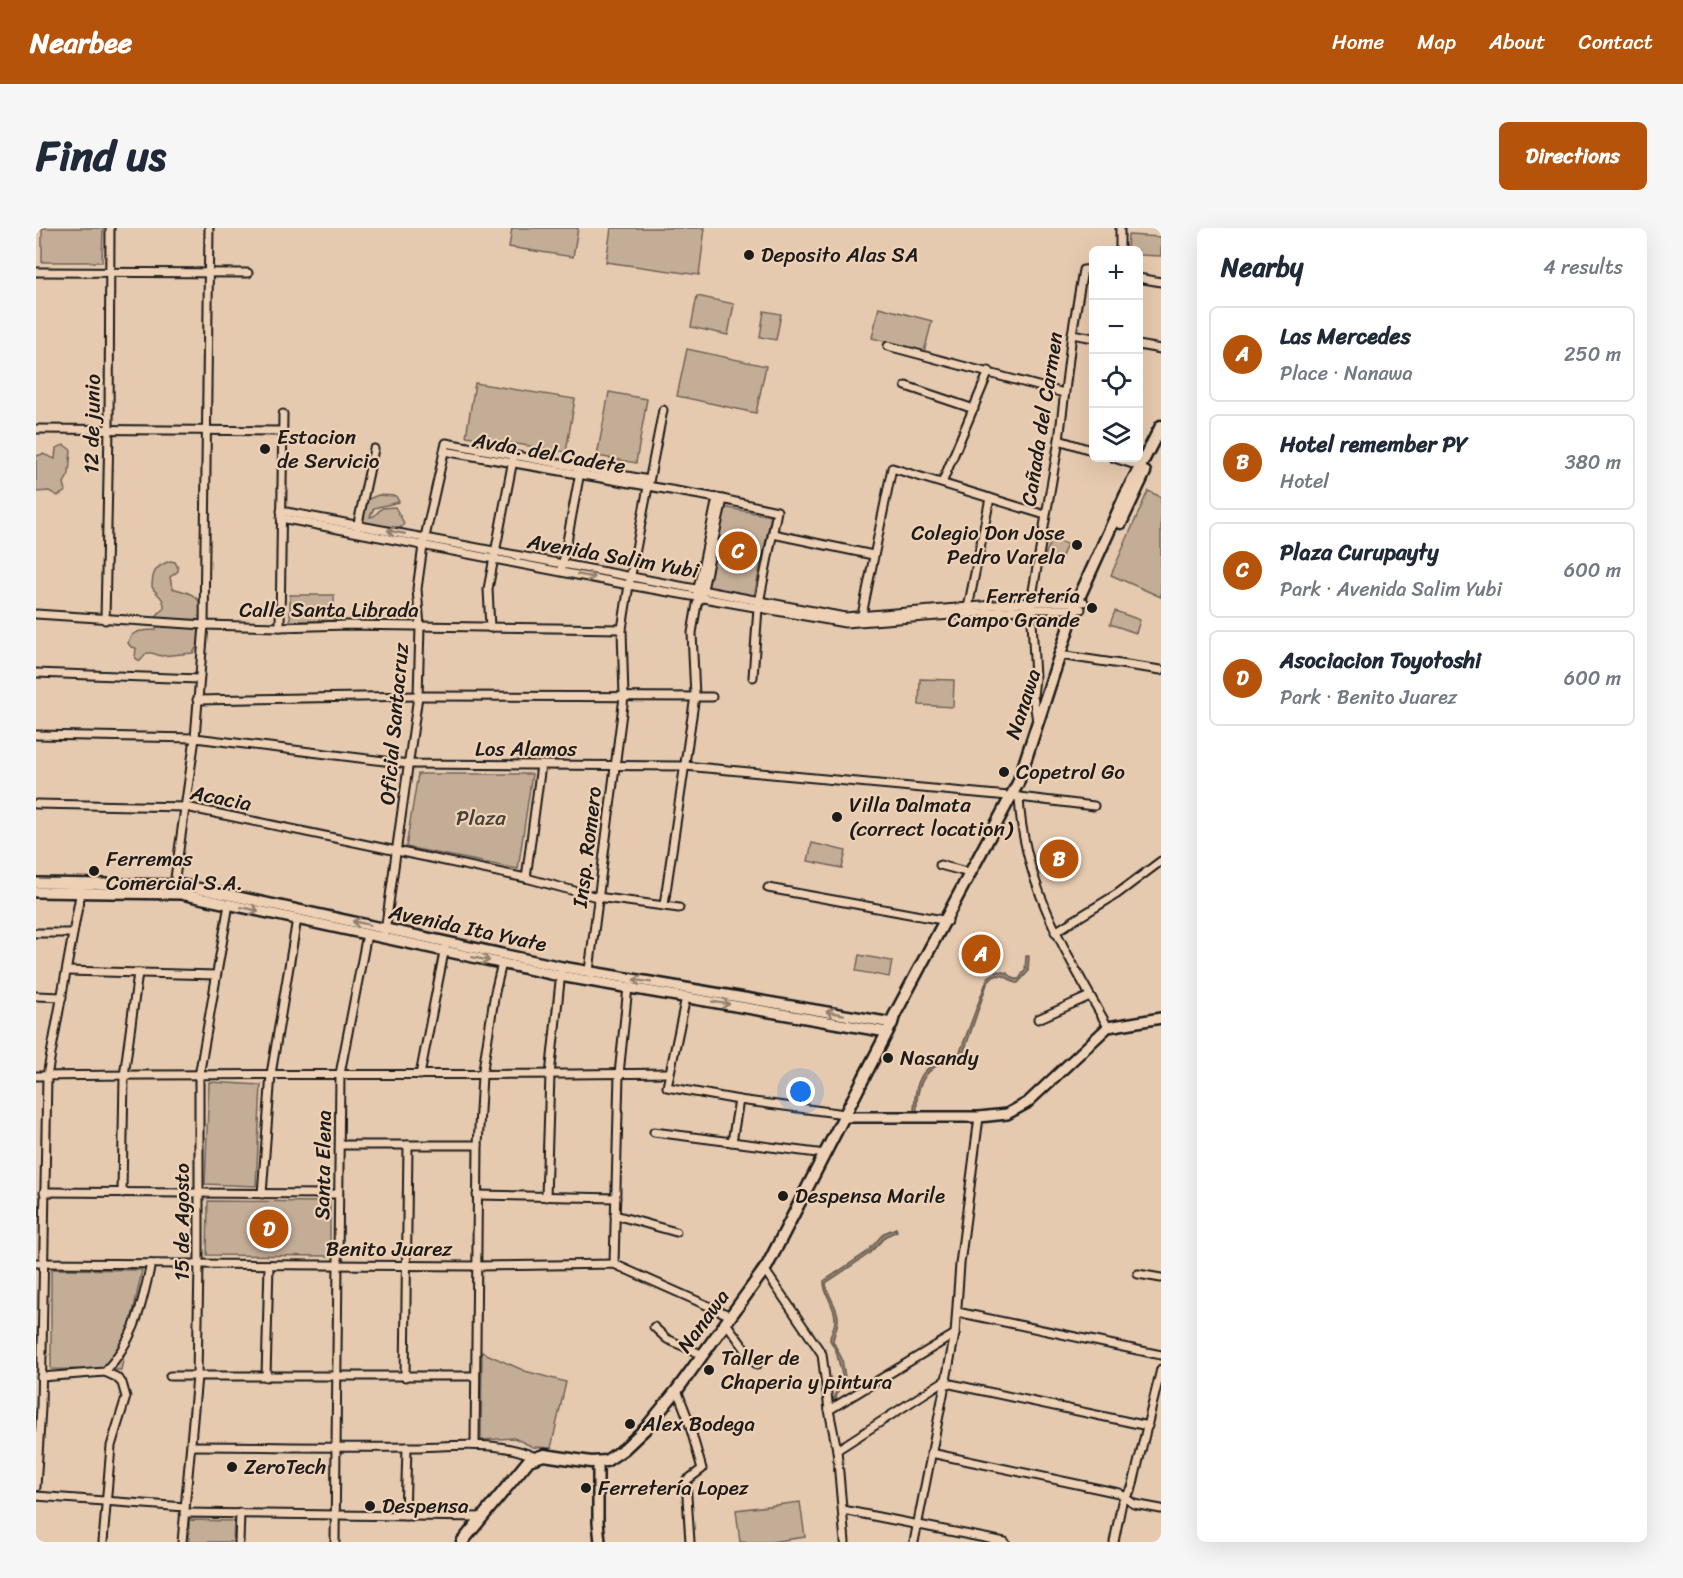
<!DOCTYPE html>
<html lang="en">
<head>
<meta charset="utf-8">
<style>
	:root { --surface:#fff; --page:#f6f6f7; --text:#1f2937; --muted:#747a83; --line:#e0e1e3; --accent:#b45309 }
	body { margin:0; font-family:Sriracha,sans-serif; background:var(--page); color:var(--text) }
	.controls { position:absolute; right:18px; top:18px; display:grid; overflow:hidden; border-radius:9px; box-shadow:0 6px 24px #0002 }
	.controls button { width:54px; height:54px; display:grid; place-items:center; padding:0; border:0; border-bottom:2px solid var(--line); background:var(--surface); color:var(--text); font:30px sans-serif }
	.you { position:absolute; left:765px; top:864px; width:21px; height:21px; margin:-15px; border:4px solid #fff; border-radius:50%; background:#1a73e8; box-shadow:0 0 0 9px #1a73e833 }
	.badge { display:grid; place-items:center; width:39px; height:39px; border-radius:50%; background:var(--accent); color:#fff; font-size:20px; font-weight:700 }
	.pin { position:absolute; translate:-50% -50%; border:3px solid #fff; box-shadow:0 2px 6px #0006 }
	.list { margin:0; padding:0; list-style:none }
	h2 { display:flex; justify-content:space-between; align-items:center; height:78px; margin:0; padding:0 24px; font-size:26px }
	h2 small { font-size:20px; font-weight:400; color:var(--muted) }
	.list li { display:grid; grid-template-columns:39px 1fr auto; gap:18px; align-items:center; box-sizing:border-box; height:96px; margin:0 12px 12px; padding:0 12px; border:2px solid var(--line); border-radius:9px }
	.list b { display:block; font-size:22px; white-space:nowrap }
	.list p { margin:0; font-size:20px; white-space:nowrap; color:var(--muted) }
	.list em { font-size:20px; font-style:normal; color:var(--muted) }
	.icon { flex:none; width:33px; height:33px; fill:none; stroke:currentColor; stroke-width:2; stroke-linecap:round; stroke-linejoin:round }
	.map { position:relative; flex:none; width:1125px; height:1314px; overflow:hidden; border-radius:9px }
	header { display:flex; align-items:center; gap:36px; box-sizing:border-box; height:84px; padding:0 30px; background:var(--accent); color:#fff }
	header strong { font-size:28px }
	nav { display:flex; gap:33px; margin-inline-start:auto; font-size:21px }
	.intro { display:flex; align-items:center; justify-content:space-between; box-sizing:border-box; height:144px; padding:0 36px }
	h1 { margin:0; font-size:42px }
	.button { padding:15px 27px; border-radius:9px; background:var(--accent); color:#fff; font-size:21px; font-weight:700 }
	main { display:flex; gap:36px; padding:0 36px }
	aside { flex:1; background:var(--surface); border-radius:9px; box-shadow:0 6px 24px #0002 }
	.map>svg:first-child { display:block }
	.green { fill:#c4ad96; stroke:#706459; stroke-width:1.5 }
	.water { fill:#968574; stroke:#655b51; stroke-width:1.5 }
	.lines { fill:none; stroke-linecap:round; stroke-linejoin:round }
	.stream { stroke:#655b51; stroke-width:1.5 }
	.minor-casing { stroke:#1c1c1c; stroke-width:11 }
	.tertiary-casing { stroke:#1c1c1c; stroke-width:14 }
	.secondary-casing { stroke:#1c1c1c; stroke-width:15 }
	.minor { stroke:#eed1b5; stroke-width:7 }
	.tertiary { stroke:#eed1b5; stroke-width:9 }
	.secondary { stroke:#eed1b5; stroke-width:10 }
	.oneway { stroke:#908070 }
	.poi-dot { fill:#1c1c1c; stroke:#eed1b5; stroke-width:2 }
	.labels { text-anchor:middle; dominant-baseline:central; stroke-width:4.5; stroke-linejoin:round; paint-order:stroke }
	.poi-label { font-size:21px; fill:#1c1c1c; stroke:#eed1b5; text-anchor:start }
	.street-label { font-size:21px; fill:#1c1c1c; stroke:#eed1b5 }
	.park-label { font-size:21px; fill:#46403a; stroke:#eed1b5 }
</style>
</head>
<body>
<header>
<strong>Nearbee</strong>
<nav><a>Home</a><a>Map</a><a>About</a><a>Contact</a></nav>
</header>
<div class="intro"><h1>Find us</h1><a class="button">Directions</a></div>
<main>
<div class="map">
<svg width="1125" height="1314" viewBox="0 0 1125 1314">
	<rect width="100%" height="100%" fill="#e6caaf"/>
	<filter id="ink" filterUnits="userSpaceOnUse"><feTurbulence type="fractalNoise" baseFrequency=".0167" numOctaves="2"/><feDisplacementMap in="SourceGraphic" scale="12" xChannelSelector="R" yChannelSelector="G"/><feConvolveMatrix kernelMatrix="1 2 1 2 8 2 1 2 1" color-interpolation-filters="sRGB"/></filter>
	<g filter="url(#ink)">
		<g class="green">
			<path d="M6,0H67L66,34H6Z"/>
			<path d="M476,0H542L537,29L473,19Z"/>
			<path d="M575,0H669L663,47L570,34Z"/>
			<path d="M1092,7L1125,9V28L1103,27L1102,22H1091Z"/>
			<path d="M661,68L698,76L692,107L655,99Z"/>
			<path d="M843,79L896,93L888,124L836,110Z"/>
			<path d="M728,83L745,86L740,112L724,109Z"/>
			<path d="M651,121L730,138L720,185L641,168Z"/>
			<path d="M439,155L539,171L530,224L430,208Z"/>
			<path d="M573,164L611,171L600,235L561,228Z"/>
			<path d="M28,217L35,222L33,246L28,255L30,263L22,268L13,263L0,264V228L7,226L19,231L20,220Z"/>
			<path d="M1112,263L1125,269V369L1075,347Z"/>
			<path d="M342,267L360,268L363,274L338,280L334,289L338,288L346,280L359,279L368,295L366,299L332,298L327,296L325,291L328,273Z"/>
			<path d="M687,279L735,288L718,368L667,358Z"/>
			<path d="M1016,311L1031,316L1022,338L1007,332Z"/>
			<path d="M134,333L139,334L142,340V343L134,349L136,360C143,362 153,364 158,368C175,382 168,410 157,425L125,428L116,425H111L104,433L99,430L100,420L95,419L92,415C95,401 108,403 120,402L121,387L128,380C129,370 121,367 116,359C116,344 120,338 134,333Z"/>
			<rect x="254" y="367" width="44" height="26"/>
			<path d="M1079,383L1104,392L1100,405L1074,396Z"/>
			<path d="M884,451L918,452L917,479L883,477Z"/>
			<path d="M382,546H496L482,641L370,619Z"/>
			<path d="M776,615L810,623L806,640L772,633Z"/>
			<path d="M823,727L856,733L853,749L820,743Z"/>
			<path d="M173,854L225,857L220,958L169,956Z"/>
			<path d="M172,973L294,974V1028L171,1027Z"/>
			<path d="M15,1041L106,1042L85,1142L15,1141Z"/>
			<path d="M446,1124L489,1143L530,1154L515,1220L497,1219L478,1210L445,1212Z"/>
			<path d="M764,1274L769,1309L734,1314H704L700,1282Z"/>
			<path d="M153,1292L198,1293L197,1314H153Z"/>
		</g>
		<g class="water">
			<path d="M990,728H993L992,744L982,755H979C969,748 962,743 952,753L928,824C921,832 911,831 902,837C884,847 880,864 881,883H878C879,846 887,838 922,826L924,824L952,749L962,743L971,745L979,751H983L989,742Z"/>
			<path d="M860,1000L861,1003L850,1008L833,1026L790,1055C791,1067 801,1077 802,1089C803,1097 798,1105 797,1113L806,1131L809,1149L804,1157L799,1173L796,1175L806,1147L800,1123L794,1112C794,1105 799,1099 799,1092C800,1078 787,1067 788,1053L831,1024L848,1005Z"/>
		</g>
		<g class="lines">
			<g class="stream">
				<path d="M822,846L834,824"/>
				<path d="M804,882L810,869"/>
				<path d="M716,1048L722,1038"/>
				<path d="M663,1123L668,1114"/>
			</g>
			<defs>
				<g id="minor">
					<path d="M1084,22V0"/>
					<path d="M0,44L212,45"/>
					<path d="M1102,50L1125,54"/>
					<path d="M1036,106L1058,110"/>
					<path d="M1102,117L1125,121"/>
					<path d="M852,118L1028,165"/>
					<path d="M870,158L938,181"/>
					<path d="M0,201L246,203"/>
					<path d="M1023,212L1058,223"/>
					<path d="M408,223L681,270L741,283L722,380L717,449"/>
					<path d="M1078,230L1106,239"/>
					<path d="M906,255L953,143"/>
					<path d="M245,283L809,389L995,374H1048"/>
					<path d="M245,290L593,357L809,395L995,381H1045"/>
					<path d="M321,300L338,221"/>
					<path d="M737,306L837,327"/>
					<path d="M526,340L544,244"/>
					<path d="M661,365L681,270"/>
					<path d="M932,380L954,270"/>
					<path d="M0,386L168,397L244,399L311,397L586,401"/>
					<path d="M69,392L73,201L74,0"/>
					<path d="M825,392L856,240L1009,287"/>
					<path d="M244,399L247,186"/>
					<path d="M454,400L452,361L477,232"/>
					<path d="M1023,427L1125,442"/>
					<path d="M0,445L163,451"/>
					<path d="M161,472L382,468L676,469"/>
					<path d="M1001,493L997,468L999,450L995,374L1023,212L1036,106L1047,42L1058,41"/>
					<path d="M0,507L159,510L373,536L649,538L983,569L1058,578"/>
					<path d="M983,569C987,655 1030,725 1072,799"/>
					<path d="M0,576L150,579L490,650L561,669L643,680"/>
					<path d="M904,637L934,645"/>
					<path d="M490,650L505,537"/>
					<path d="M138,657L159,510L168,397L173,0"/>
					<path d="M732,660L912,693"/>
					<path d="M628,677L659,468L656,405L661,376L665,370L687,271"/>
					<path d="M349,704L382,468L384,399L381,361L387,318L410,215L613,252"/>
					<path d="M1019,704L1081,666L1125,633"/>
					<path d="M0,705H37"/>
					<path d="M31,743L180,747"/>
					<path d="M553,743L588,469L586,401L593,357L627,182"/>
					<path d="M0,768L26,769"/>
					<path d="M650,769L631,859L703,872L809,886"/>
					<path d="M1002,791L1054,768"/>
					<path d="M384,847L409,719"/>
					<path d="M0,848C211,845 422,848 632,845"/>
					<path d="M618,904L789,926"/>
					<path d="M696,914L703,872"/>
					<path d="M304,917H442"/>
					<path d="M8,964L302,966"/>
					<path d="M86,965L88,848L102,745"/>
					<path d="M226,966L235,846L261,691"/>
					<path d="M441,967L580,970"/>
					<path d="M510,969L514,847L525,744"/>
					<path d="M579,987L640,1004"/>
					<path d="M0,1035L440,1038L578,1036L695,1088"/>
					<path d="M578,1036L583,846L592,759"/>
					<path d="M728,1041L786,1126L793,1182L801,1222L809,1314"/>
					<path d="M1102,1046L1125,1050"/>
					<path d="M921,1084L1125,1127"/>
					<path d="M690,1095L721,1137"/>
					<path d="M618,1099L631,1111L667,1127"/>
					<path d="M134,1148H439"/>
					<path d="M5,1149L69,1144"/>
					<path d="M230,1149L233,1037"/>
					<path d="M369,1149L372,917"/>
					<path d="M910,1155L1112,1198"/>
					<path d="M641,1162L651,1188L666,1241L650,1253L654,1314"/>
					<path d="M793,1182L919,1106"/>
					<path d="M439,1217L442,917L446,848L459,764L466,735"/>
					<path d="M156,1218C228,1218 300,1220 372,1219C411,1219 462,1211 499,1229"/>
					<path d="M801,1222L911,1151"/>
					<path d="M895,1225L1083,1265L1098,1276L1125,1281"/>
					<path d="M0,1259L5,1180L11,848L45,662"/>
					<path d="M0,1268L149,1279"/>
					<path d="M807,1282L969,1314"/>
					<path d="M148,1285L446,1289"/>
					<path d="M369,1288L371,1219"/>
					<path d="M67,1314L75,1218L90,1169L86,1155L80,1149L69,1144C101,1107 104,1082 115,1036"/>
					<path d="M146,1314L161,1148L163,1036V848L193,676"/>
					<path d="M203,1314L204,1285"/>
					<path d="M299,1314L304,846L331,706"/>
					<path d="M878,1314L919,1106L924,1036L943,889"/>
					<path d="M1078,1314L1086,1274L1096,1260L1125,1141"/>
				</g>
				<g id="tertiary">
					<path d="M0,655L147,657L526,739L856,795"/>
					<path d="M0,664L145,666L524,748L851,804"/>
					<path d="M808,889H943L971,886L991,875L1072,799L1125,790"/>
					<path d="M562,1234V1294L564,1314"/>
				</g>
				<g id="secondary">
					<path d="M1085,295L1109,244"/>
					<path d="M426,1314L493,1232L508,1227L555,1234L570,1233L588,1221L609,1201L641,1162L731,1038L856,795L858,788L982,555L1041,374L1089,268L1125,198"/>
				</g>
			</defs>
			<use href="#minor" class="minor-casing"/>
			<use href="#tertiary" class="tertiary-casing"/>
			<use href="#secondary" class="secondary-casing"/>
			<use href="#minor" class="minor"/>
			<use href="#tertiary" class="tertiary"/>
			<use href="#secondary" class="secondary"/>
		</g>
		<defs><path id="oneway-shaft" d="M-6 0H5M1.5-3L5.5 0L1.5 3" fill="none" stroke-width="1.6" stroke-linecap="round" stroke-linejoin="round" transform="scale(1.5)"/></defs>
		<g class="oneway">
			<use href="#oneway-shaft" transform="translate(360 304) rotate(-169)"/>
			<use href="#oneway-shaft" transform="translate(550 348) rotate(11)"/>
			<use href="#oneway-shaft" transform="translate(214 681) rotate(12)"/>
			<use href="#oneway-shaft" transform="translate(325 695) rotate(-168)"/>
			<use href="#oneway-shaft" transform="translate(445 731) rotate(12)"/>
			<use href="#oneway-shaft" transform="translate(606 753) rotate(-171)"/>
			<use href="#oneway-shaft" transform="translate(685 775) rotate(9)"/>
			<use href="#oneway-shaft" transform="translate(799 785) rotate(-170)"/>
		</g>
	</g>
	<g class="poi-dot">
		<circle cx="713" cy="27" r="6"/>
		<circle cx="229" cy="221" r="6"/>
		<circle cx="1041" cy="317" r="6"/>
		<circle cx="1056" cy="380" r="6"/>
		<circle cx="968" cy="544" r="6"/>
		<circle cx="801" cy="589" r="6"/>
		<circle cx="58" cy="643" r="6"/>
		<circle cx="852" cy="830" r="6"/>
		<circle cx="747" cy="968" r="6"/>
		<circle cx="673" cy="1142" r="6"/>
		<circle cx="594" cy="1196" r="6"/>
		<circle cx="196" cy="1239" r="6"/>
		<circle cx="550" cy="1260" r="6"/>
		<circle cx="334" cy="1278" r="6"/>
	</g>
	<g class="labels">
		<g class="poi-label">
			<text x="725" y="27">Deposito Alas SA</text>
			<text x="241" y="209">Estacion<tspan x="241" dy="24">de Servicio</tspan></text>
			<text x="1029" y="305" text-anchor="end">Colegio Don Jose<tspan x="1029" dy="24">Pedro Varela</tspan></text>
			<text x="1044" y="368" text-anchor="end">Ferretería<tspan x="1044" dy="24">Campo Grande</tspan></text>
			<text x="980" y="544">Copetrol Go</text>
			<text x="813" y="577">Villa Dalmata<tspan x="813" dy="24">(correct location)</tspan></text>
			<text x="70" y="631">Ferremas<tspan x="70" dy="24">Comercial S.A.</tspan></text>
			<text x="864" y="830">Nasandy</text>
			<text x="759" y="968">Despensa Marile</text>
			<text x="685" y="1130">Taller de<tspan x="685" dy="24">Chaperia y pintura</tspan></text>
			<text x="606" y="1196">Alex Bodega</text>
			<text x="208" y="1239">ZeroTech</text>
			<text x="562" y="1260">Ferretería Lopez</text>
			<text x="346" y="1278">Despensa</text>
		</g>
		<g class="street-label">
			<text transform="translate(1006 191) rotate(-81)">Cañada del Carmen</text>
			<text transform="translate(56 196) rotate(-89)">12 de junio</text>
			<text transform="translate(513 225) rotate(10)">Avda. del Cadete</text>
			<text transform="translate(577 328) rotate(10)">Avenida Salim Yubi</text>
			<text x="293" y="382">Calle Santa Librada</text>
			<text transform="translate(987 476) rotate(-72)">Nanawa</text>
			<text transform="translate(358 496) rotate(-85)">Oficial Santacruz</text>
			<text x="490" y="521">Los Alamos</text>
			<text transform="translate(185 570) rotate(11)">Acacia</text>
			<text transform="translate(551 619) rotate(-83)">Insp. Romero</text>
			<text transform="translate(432 700) rotate(12)">Avenida Ita Yvate</text>
			<text transform="translate(287 937) rotate(-89)">Santa Elena</text>
			<text transform="translate(146 994) rotate(-90)">15 de Agosto</text>
			<text x="353" y="1021">Benito Juarez</text>
			<text transform="translate(667 1093) rotate(-54)">Nanawa</text>
		</g>
		<g class="park-label">
			<text x="445" y="590">Plaza</text>
		</g>
	</g>
</svg>
<div class="controls">
<button>+</button>
<button>−</button>
<button><svg class="icon" aria-label="locate" viewBox="0 0 24 24"><circle cx="12" cy="12" r="6"/><path d="M12 2v4M12 18v4M2 12h4M18 12h4"/></svg></button>
<button><svg class="icon" aria-label="layers" viewBox="0 0 24 24"><path d="M12 4l9 5-9 5-9-5zM3 14l9 5 9-5"/></svg></button>
</div>
<div class="you"></div>
<div class="pin badge" style="left:945px;top:726px">A</div>
<div class="pin badge" style="left:1023px;top:631px">B</div>
<div class="pin badge" style="left:702px;top:323px">C</div>
<div class="pin badge" style="left:233px;top:1001px">D</div>
</div>
<aside>
<h2>Nearby<small>4 results</small></h2>
<ul class="list">
<li><span class="badge">A</span><div><b>Las Mercedes</b><p>Place · Nanawa</p></div><em>250 m</em></li>
<li><span class="badge">B</span><div><b>Hotel remember PY</b><p>Hotel</p></div><em>380 m</em></li>
<li><span class="badge">C</span><div><b>Plaza Curupayty</b><p>Park · Avenida Salim Yubi</p></div><em>600 m</em></li>
<li><span class="badge">D</span><div><b>Asociacion Toyotoshi</b><p>Park · Benito Juarez</p></div><em>600 m</em></li>
</ul>
</aside>
</main>
</body>
</html>
